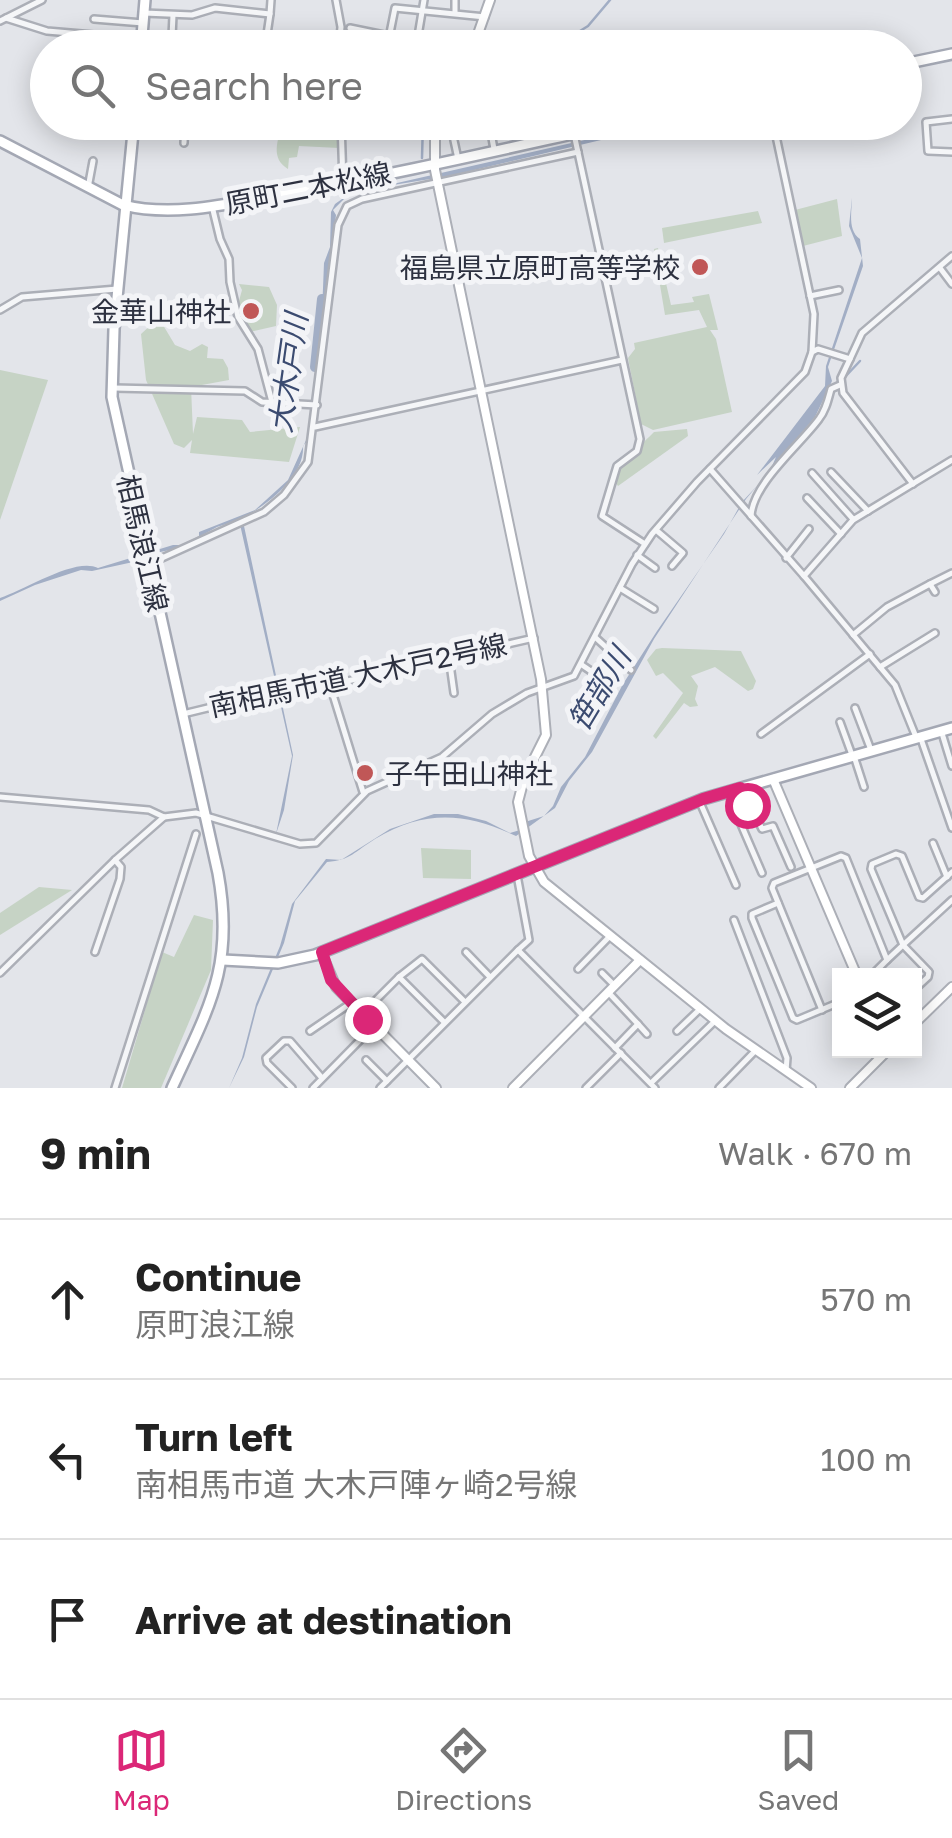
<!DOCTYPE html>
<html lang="en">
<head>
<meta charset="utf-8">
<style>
	:root { --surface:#fff; --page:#f6f6f6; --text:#222; --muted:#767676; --line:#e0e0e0; --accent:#db2777 }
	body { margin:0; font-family:"Golos Text","Noto Sans JP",sans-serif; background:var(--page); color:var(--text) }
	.controls { position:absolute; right:30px; bottom:30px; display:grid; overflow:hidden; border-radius:0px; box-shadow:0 5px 25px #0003 }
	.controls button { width:90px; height:90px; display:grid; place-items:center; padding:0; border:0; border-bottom:2px solid var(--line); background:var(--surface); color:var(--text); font:50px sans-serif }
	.stop { position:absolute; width:30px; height:30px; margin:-22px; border:8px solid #db2777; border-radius:50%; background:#fff }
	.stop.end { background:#db2777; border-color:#fff; box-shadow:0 2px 10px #0008 }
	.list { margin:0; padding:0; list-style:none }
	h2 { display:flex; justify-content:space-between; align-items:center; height:130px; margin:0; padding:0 40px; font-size:42px }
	h2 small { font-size:32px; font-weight:400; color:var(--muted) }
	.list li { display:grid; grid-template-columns:65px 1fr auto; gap:30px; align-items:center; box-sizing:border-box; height:160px; padding:0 40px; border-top:2px solid var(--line) }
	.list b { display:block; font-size:38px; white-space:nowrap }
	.list p { margin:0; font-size:32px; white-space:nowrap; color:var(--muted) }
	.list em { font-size:32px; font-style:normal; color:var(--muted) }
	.icon { flex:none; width:55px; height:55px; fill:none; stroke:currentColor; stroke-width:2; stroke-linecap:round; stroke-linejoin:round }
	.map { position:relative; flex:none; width:952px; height:1088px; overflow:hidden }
	.search { position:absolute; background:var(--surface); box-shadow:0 5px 25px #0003; left:30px; right:30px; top:30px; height:110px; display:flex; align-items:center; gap:25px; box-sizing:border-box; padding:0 35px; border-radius:55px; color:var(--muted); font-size:38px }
	.sheet { height:610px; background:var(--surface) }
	nav { display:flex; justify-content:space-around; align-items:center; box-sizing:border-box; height:140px; border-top:2px solid var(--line); background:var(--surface); font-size:28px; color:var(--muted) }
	nav a { display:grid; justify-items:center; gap:5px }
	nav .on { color:var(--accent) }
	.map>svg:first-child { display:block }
	.green { fill:#c6d3c5 }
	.water { fill:#a2aec5 }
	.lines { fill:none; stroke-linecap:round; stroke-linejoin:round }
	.stream { stroke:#a2aec5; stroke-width:2.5 }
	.river { stroke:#a2aec5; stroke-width:10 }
	.street-casing { stroke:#acafb7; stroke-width:10 }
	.secondary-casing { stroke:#acafb7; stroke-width:12 }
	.primary-casing { stroke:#a4a8b4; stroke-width:14 }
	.street { stroke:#f5f6f8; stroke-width:5 }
	.secondary { stroke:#fff; stroke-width:8 }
	.primary { stroke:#fff; stroke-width:9 }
	.route { stroke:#db2777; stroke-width:12 }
	.poi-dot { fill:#c05757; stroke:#f3f4f7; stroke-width:4 }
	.labels { text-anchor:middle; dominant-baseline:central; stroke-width:10; stroke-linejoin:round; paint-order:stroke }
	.street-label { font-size:28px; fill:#2d3140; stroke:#f3f4f7 }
	.poi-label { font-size:28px; fill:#2d3140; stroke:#f3f4f7; text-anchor:end }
	.water-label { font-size:30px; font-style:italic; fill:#3b4b70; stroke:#f3f4f7 }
</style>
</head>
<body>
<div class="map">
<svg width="952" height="1088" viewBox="0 0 952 1088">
	<rect width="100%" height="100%" fill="#e3e5ea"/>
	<g class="green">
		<path d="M282,123L323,127L338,123L339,148L299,146L297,157L289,158L288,169C270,158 278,141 282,123Z"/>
		<path d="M837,199L842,236L803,246L795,210Z"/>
		<path d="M758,211L762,223L664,243L662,228Z"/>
		<path d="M658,248L671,305L694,302L692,297L709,294L718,330H710L716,339L732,412L653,430L641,424L628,358L635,349L634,343L707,327L699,310L665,315L654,249Z"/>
		<path d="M239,284L269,287L277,305L276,326L250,332L237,308L242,290Z"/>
		<path d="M153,323L163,325L175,345L190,351L202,344L208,347L207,358L223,359L228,368L229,380L191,387L193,434L197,417L242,420L250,432L300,427L289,462L190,453L192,440L184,448L174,444L146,380L141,334Z"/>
		<path d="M0,370L48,380L0,520Z"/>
		<path d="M687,429L688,436L618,486L614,480C618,466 643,443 654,432Z"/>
		<path d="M662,648L741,651L756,681L753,689L748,691L715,667L691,676L698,686L695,699L698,706L690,707L684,703L656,739L653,736L683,693L663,673L656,676L647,660L656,649Z"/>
		<path d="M421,848L471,850V879L423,878Z"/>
		<path d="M39,887L72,890L0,935V913Z"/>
		<path d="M194,915L213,920L211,970L161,1088H122L162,952L174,957Z"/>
	</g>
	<g class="water">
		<path d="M659,123H673L449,176L393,185L383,191H366L346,197L333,210L336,215L309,439L303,446C305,477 265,507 240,519L244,526L293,755L284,810L276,834L292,756L239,520L217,527L179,548L151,554L156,557L92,571L81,570L35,585L0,601V598C25,590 75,557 98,568L173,545H182L199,536V532L255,510L288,480L307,438L319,340V316L322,313L324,263L330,247L331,212L335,204L349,194Z"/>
		<path d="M852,198C852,210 847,230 860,239L863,266L828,367L832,381L815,417L746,499L654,639L592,752L569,781L555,808L516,836C466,813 426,809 375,839C354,852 351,860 327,862L295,901L284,943L257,1007L244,1057L229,1088L242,1058L256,1004L280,946L292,904L326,859L341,860L390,829L434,814H458L486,821L510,833L520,830L525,822L544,816L553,806L561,787L585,757L623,684L657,631L724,534L742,502L769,473L776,457L757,475L825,386L826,366L862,258L849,226Z"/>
	</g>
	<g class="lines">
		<g class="stream">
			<path d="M553,48L588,26L610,0"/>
			<path d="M422,158L423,122"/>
			<path d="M844,378L860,361"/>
		</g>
		<path class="river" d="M315,367L322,299"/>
		<defs>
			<g id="street">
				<path d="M336,0L341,27L339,48"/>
				<path d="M144,13L192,15L215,8L270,14L271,0"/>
				<path d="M455,13V0"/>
				<path d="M173,15L172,37L175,43L215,48"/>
				<path d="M6,18L47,31L140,39"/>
				<path d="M94,19L143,23"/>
				<path d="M0,21L42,0"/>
				<path d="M350,28L389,36"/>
				<path d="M265,48L270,14"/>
				<path d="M387,48L395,8L485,17"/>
				<path d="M416,48L424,0"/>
				<path d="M952,119L926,122L928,151L952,152"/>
				<path d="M341,122L343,183"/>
				<path d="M450,122L458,159"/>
				<path d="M489,122L494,149"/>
				<path d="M835,122L776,136L814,314L812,352L818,349L850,359L841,378L843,393L913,484"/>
				<path d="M574,134L640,439L637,451L617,466L602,516L645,544"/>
				<path d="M184,143L185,122"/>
				<path d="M88,188L93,161"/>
				<path d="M212,206L220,239L229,259L230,282L238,317L258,349L272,402"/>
				<path d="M940,268L952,284"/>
				<path d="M810,296L839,290"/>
				<path d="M0,310L22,297L117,289"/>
				<path d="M850,359L862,333L952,256"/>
				<path d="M114,388L245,391L262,402L317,405"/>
				<path d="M315,427L622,360"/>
				<path d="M710,469L804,576"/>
				<path d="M831,472L868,511"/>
				<path d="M812,473L853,519"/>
				<path d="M807,498L841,534"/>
				<path d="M751,516C753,483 800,445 819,419C826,410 828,400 831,389L840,385"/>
				<path d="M656,530L683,553L672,566"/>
				<path d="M637,555L655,568"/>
				<path d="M786,558L809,529"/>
				<path d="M151,563L264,512L284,495L308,462L338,225L347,206L362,199L578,152"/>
				<path d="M930,584L952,573"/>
				<path d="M620,588L654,609"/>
				<path d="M853,635L887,607L930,584L935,592"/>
				<path d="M596,638L631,670"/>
				<path d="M449,657L454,693"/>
				<path d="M582,665L607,682"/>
				<path d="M880,667L935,633"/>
				<path d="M330,685L363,792"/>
				<path d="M855,708L871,750"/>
				<path d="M183,714L290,688L330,685L534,638"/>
				<path d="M840,722L852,755"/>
				<path d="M941,730L952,766"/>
				<path d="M761,734L870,654"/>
				<path d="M916,737L895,685L804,576L853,520L952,460"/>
				<path d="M921,739L952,828"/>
				<path d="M854,756L864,787"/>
				<path d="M743,790L762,829L773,826L791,867"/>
				<path d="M0,797L149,810L164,817L196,813L300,844L316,843L367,791L442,757L492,714L527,693L574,676L632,564L652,534L697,482L805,372L812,352"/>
				<path d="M699,800L736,885"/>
				<path d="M747,804L748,809L737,815L762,873"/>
				<path d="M933,843L947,877"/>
				<path d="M952,872L923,898L919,897L902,856L896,854L872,864L871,869L903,945L952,900"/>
				<path d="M517,875L529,940L518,950"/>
				<path d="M778,903L752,914V918L793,1018L797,1020L840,1002"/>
				<path d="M734,920L787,1058L786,1071"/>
				<path d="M95,952L120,879L121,867L115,860"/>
				<path d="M466,952L490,977"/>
				<path d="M887,960L903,945L929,972L928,977L914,990"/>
				<path d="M578,969L610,936"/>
				<path d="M0,973L115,860L164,817"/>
				<path d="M602,973L614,985"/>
				<path d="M608,992L638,1024L615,1048"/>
				<path d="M822,1010L772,888L774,883L841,856L846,858L887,960L871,976"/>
				<path d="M362,1014L399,977"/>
				<path d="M444,1022L399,977L422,959L464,1001"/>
				<path d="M638,1024L647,1034"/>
				<path d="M310,1031L351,1003"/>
				<path d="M677,1031L700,1009"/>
				<path d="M366,1060L387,1081"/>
				<path d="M651,1083L715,1021"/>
				<path d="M115,1088L196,834"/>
				<path d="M292,1088L267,1063L266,1058L284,1041H290L322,1078"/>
				<path d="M313,1088L374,1026"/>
				<path d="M380,1088L518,950L655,1088"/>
				<path d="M586,1088L621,1053"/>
				<path d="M719,1088L755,1051"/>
			</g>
			<g id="secondary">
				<path d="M473,48L490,0"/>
				<path d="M435,122V170L541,679L546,735L524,779L518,802L529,856L544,882L726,1029L811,1088"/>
				<path d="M773,779L857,976"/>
				<path d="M321,952L336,987L436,1088"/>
				<path d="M914,1024L952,987"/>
				<path d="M513,1088L640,960"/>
				<path d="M850,1088L888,1050"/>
			</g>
			<g id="primary">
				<path d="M141,48L145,0"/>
				<path d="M904,64L952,54"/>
				<path d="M134,122L114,329L112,397L218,873C235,966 209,1007 172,1088"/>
				<path d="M0,141L123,205C175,218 231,203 282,194C398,174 512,147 627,122"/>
				<path d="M223,960L278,963L315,955L703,799L952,728"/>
			</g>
		</defs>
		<use href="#street" class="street-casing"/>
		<use href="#secondary" class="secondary-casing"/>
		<use href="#primary" class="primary-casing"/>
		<use href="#street" class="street"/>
		<use href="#secondary" class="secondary"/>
		<use href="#primary" class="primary"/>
	</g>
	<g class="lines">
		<path class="route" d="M367,1019L331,980L322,952L703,799L740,788L747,805"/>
	</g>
	<g class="poi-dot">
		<circle cx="700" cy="267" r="10"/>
		<circle cx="251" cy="311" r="10"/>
		<circle cx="365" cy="773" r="10"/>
	</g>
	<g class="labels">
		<g class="street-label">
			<text transform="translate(308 188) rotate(-11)">原町二本松線</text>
			<text transform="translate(143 543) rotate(77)">相馬浪江線</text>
			<text transform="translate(358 675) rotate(-12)">南相馬市道 大木戸2号線</text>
		</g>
		<g class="poi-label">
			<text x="680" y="267">福島県立原町高等学校</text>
			<text x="231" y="311">金華山神社</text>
			<text x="385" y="773" text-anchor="start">子午田山神社</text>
		</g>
		<g class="water-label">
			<text transform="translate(288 373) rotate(-82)">大木戸川</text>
			<text transform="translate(599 689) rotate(-59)">笹部川</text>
		</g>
	</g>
</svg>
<div class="controls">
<button><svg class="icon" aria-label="layers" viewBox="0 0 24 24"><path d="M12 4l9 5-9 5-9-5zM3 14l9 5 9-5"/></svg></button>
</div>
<div class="stop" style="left:747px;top:805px"></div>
<div class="stop end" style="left:367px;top:1019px"></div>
<div class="search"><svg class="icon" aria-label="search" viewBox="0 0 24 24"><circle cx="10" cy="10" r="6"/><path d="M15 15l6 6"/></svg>Search here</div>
</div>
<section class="sheet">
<h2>9 min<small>Walk · 670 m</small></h2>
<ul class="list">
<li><svg class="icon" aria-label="ahead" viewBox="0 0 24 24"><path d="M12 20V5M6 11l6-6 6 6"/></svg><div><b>Continue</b><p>原町浪江線</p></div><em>570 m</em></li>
<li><svg class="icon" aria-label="left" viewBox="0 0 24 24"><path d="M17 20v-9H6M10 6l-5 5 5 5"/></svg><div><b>Turn left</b><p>南相馬市道 大木戸陣ヶ崎2号線</p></div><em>100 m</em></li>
<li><svg class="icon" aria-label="arrive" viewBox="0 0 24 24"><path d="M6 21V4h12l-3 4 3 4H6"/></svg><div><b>Arrive at destination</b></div></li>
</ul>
</section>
<nav>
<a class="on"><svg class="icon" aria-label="map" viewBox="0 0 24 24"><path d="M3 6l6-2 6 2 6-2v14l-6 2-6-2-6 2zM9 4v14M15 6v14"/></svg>Map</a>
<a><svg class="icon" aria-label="directions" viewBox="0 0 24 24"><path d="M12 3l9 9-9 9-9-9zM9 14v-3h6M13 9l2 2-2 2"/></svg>Directions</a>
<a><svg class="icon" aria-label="saved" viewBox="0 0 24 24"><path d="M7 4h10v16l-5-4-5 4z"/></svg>Saved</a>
</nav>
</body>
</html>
